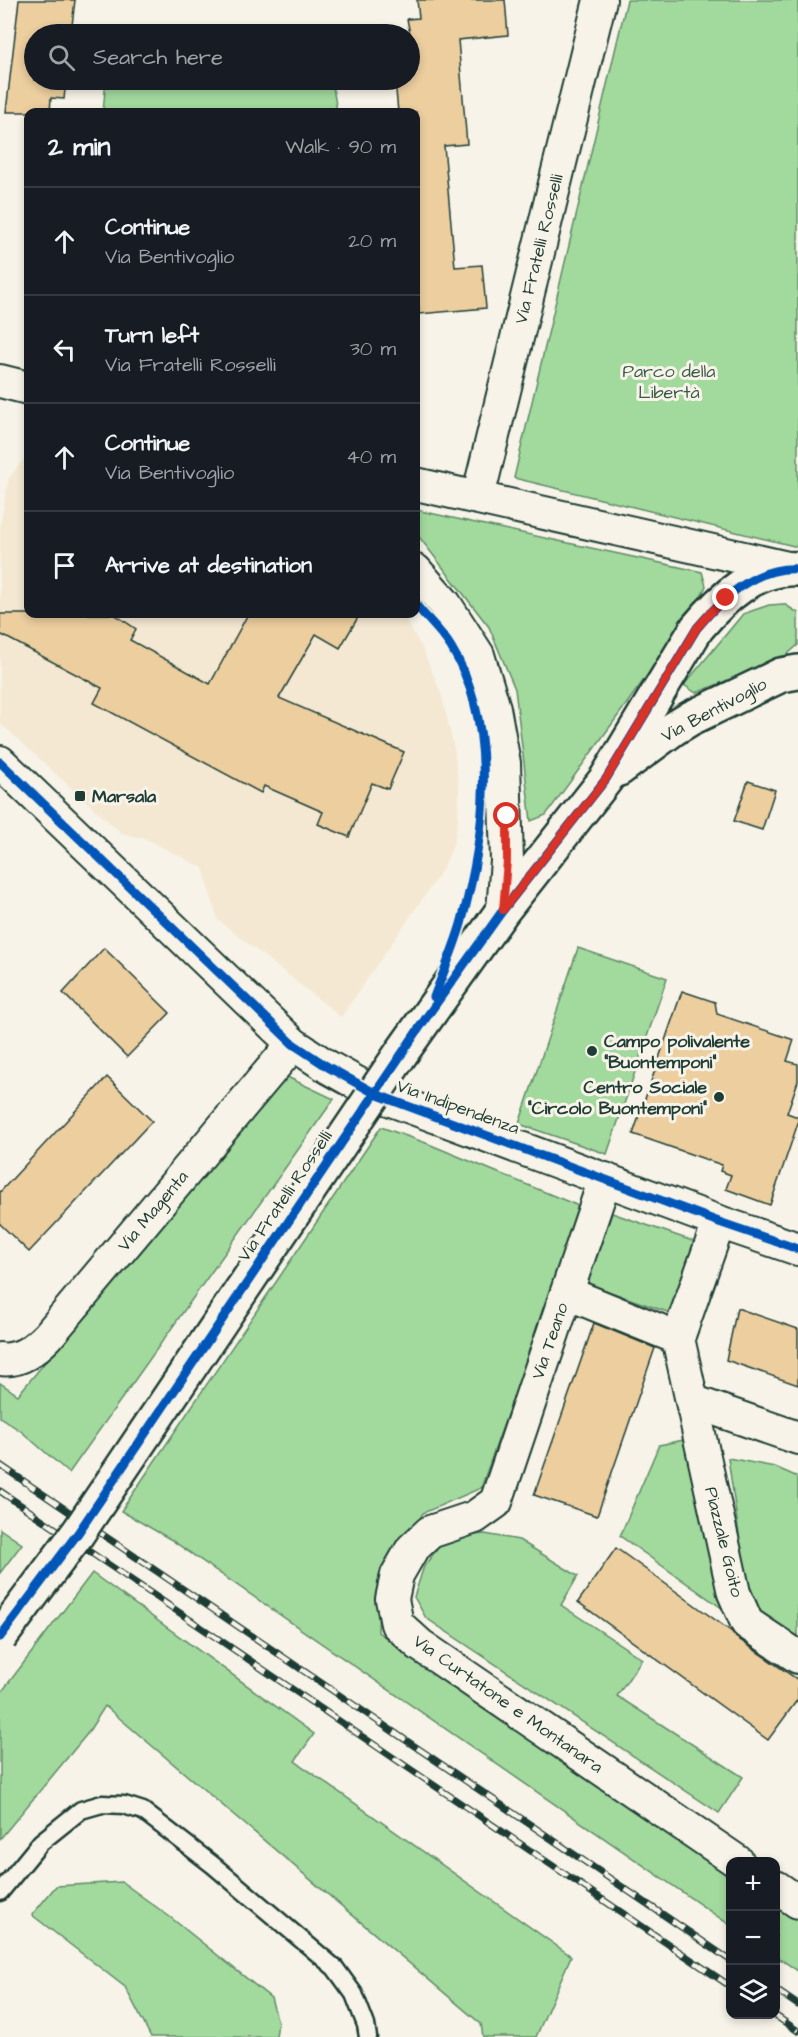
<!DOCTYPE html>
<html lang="en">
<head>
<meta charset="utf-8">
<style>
	:root { --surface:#171b24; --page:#20242c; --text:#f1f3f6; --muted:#9ea1a6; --line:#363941 }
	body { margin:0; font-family:"Architects Daughter",sans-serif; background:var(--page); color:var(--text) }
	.controls { position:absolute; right:18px; bottom:18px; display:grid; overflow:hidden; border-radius:12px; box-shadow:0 3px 9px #0003 }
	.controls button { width:54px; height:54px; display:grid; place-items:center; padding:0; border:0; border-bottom:2px solid var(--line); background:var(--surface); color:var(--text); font:30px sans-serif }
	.stop { position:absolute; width:18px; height:18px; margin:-14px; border:4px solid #d93025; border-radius:50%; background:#fff }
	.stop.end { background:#d93025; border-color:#fff; box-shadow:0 2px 6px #0008 }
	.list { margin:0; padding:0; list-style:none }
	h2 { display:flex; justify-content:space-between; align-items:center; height:78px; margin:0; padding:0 24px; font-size:26px }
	h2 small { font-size:20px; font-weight:400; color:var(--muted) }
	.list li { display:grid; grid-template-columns:39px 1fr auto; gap:18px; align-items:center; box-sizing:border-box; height:108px; padding:0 24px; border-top:2px solid var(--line) }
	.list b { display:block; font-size:22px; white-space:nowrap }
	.list p { margin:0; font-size:20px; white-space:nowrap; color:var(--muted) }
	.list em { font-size:20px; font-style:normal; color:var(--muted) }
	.icon { flex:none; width:33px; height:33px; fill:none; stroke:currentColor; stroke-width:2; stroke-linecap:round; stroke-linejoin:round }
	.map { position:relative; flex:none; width:798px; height:2037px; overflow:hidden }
	.search { position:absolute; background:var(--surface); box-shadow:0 3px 9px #0003; left:24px; top:24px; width:396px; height:66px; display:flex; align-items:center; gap:15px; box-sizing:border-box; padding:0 21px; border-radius:33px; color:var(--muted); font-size:22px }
	.panel { position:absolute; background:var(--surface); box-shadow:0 3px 9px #0003; left:24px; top:108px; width:396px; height:510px; border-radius:12px }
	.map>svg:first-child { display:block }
	.built { fill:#f4e8d2 }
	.green { fill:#a2d99d; stroke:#608b68; stroke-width:1.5 }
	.building { fill:#ecce9f; stroke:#1f3d34; stroke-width:1.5 }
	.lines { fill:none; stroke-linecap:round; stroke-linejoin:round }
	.lane-casing { stroke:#1f3d34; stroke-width:21 }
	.street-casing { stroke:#1f3d34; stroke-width:36 }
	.secondary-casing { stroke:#1f3d34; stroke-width:38 }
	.lane { stroke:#f7f3e8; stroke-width:16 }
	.street { stroke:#f7f3e8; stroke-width:32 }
	.secondary { stroke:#f7f3e8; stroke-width:33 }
	.rail-casing { stroke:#1f3d34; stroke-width:7 }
	.rail { stroke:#f7f3e8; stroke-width:4.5; stroke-dasharray:14; stroke-linecap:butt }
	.secondary-bridge-casing { stroke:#1f3d34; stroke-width:38; stroke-linecap:butt }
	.secondary-bridge { stroke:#f7f3e8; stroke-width:33 }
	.cycleway-casing { stroke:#f7f3e8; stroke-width:13 }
	.cycleway { stroke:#0057b8; stroke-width:9 }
	.route { stroke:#d93025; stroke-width:8 }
	.poi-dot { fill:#1f3d34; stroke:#f7f3e8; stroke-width:2 }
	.labels { text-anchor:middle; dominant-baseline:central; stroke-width:6; stroke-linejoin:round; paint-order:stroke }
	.street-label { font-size:18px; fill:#1f3d34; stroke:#f7f3e8 }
	.park-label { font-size:18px; fill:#395c49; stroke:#f7f3e8 }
	.poi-label { font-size:18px; font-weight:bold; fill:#1f3d34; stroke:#f7f3e8; text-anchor:start }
</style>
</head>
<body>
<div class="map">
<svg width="798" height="2037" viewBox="0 0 798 2037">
	<rect width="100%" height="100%" fill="#f7f3e8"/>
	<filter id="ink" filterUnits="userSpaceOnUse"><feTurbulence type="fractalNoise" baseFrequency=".0167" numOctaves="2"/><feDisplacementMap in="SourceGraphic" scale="12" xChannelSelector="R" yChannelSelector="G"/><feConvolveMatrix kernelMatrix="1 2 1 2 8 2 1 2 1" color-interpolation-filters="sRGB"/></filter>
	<g filter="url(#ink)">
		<path class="built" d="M28,454V614H400L404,616L423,650L442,696L454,748L459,789L458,820L453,846L441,872L341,1017L218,920L203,868L146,839L121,833L0,723V526L9,478Z"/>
		<g class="green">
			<path d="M627,0H798V547L514,478Z"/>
			<path d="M106,80H332L337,112H103Z"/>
			<path d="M416,510L702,572L706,586L696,608L546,815L531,821L515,689L489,627L416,533Z"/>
			<path d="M784,604L798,613V645L783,658L696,693L684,685L743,614L769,605Z"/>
			<path d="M578,948L667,978L607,1154L519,1124Z"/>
			<path d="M283,1075L334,1099L69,1473L22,1432L0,1417V1383L18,1395Z"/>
			<path d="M381,1127L426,1143L581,1207L481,1488L423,1513L379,1587L378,1632L730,1875V1925L170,1539L121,1511Z"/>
			<path d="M612,1213L704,1245L679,1316L587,1284Z"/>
			<path d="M689,1439L726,1611L620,1536L659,1445Z"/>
			<path d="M728,1458L775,1467L798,1477V1637L762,1617L747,1590Z"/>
			<path d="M0,1529L22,1544L0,1573Z"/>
			<path d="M485,1534L519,1540L578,1576L561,1605L642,1659L617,1696L743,1777L719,1813L426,1618L414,1597L424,1566L446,1538Z"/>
			<path d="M92,1573L314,1734L295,1761L571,1956L536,2037H483L481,2024L105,1706L87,1734L0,1839V1694Z"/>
			<path d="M122,1882L170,1917L271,1998L278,2022L276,2037H151L125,1987L32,1915L56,1886Z"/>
			<path d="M776,1906L798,1921V1971L776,1956Z"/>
		</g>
		<g class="building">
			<path d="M19,0H75L71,34H34V80H66L64,99L51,98L50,112H6Z"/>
			<path d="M417,0H505L508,35L458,40L467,144L444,146L455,267L482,265L486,308L419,314L416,270V112H398L395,80H410V34L407,19L419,18Z"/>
			<path d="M0,614H114L136,629L130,640L210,684L248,614H360L340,648L316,634L279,698L404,752L388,789L372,783L349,837L318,824L323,812L264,786L261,793L94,703L102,688L0,634Z"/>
			<path d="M748,781L775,790L762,830L734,821Z"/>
			<path d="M104,948L170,1013L127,1057L63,993Z"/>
			<path d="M682,991L715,1002L717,1014L794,1040L787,1061L798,1064V1081L787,1113L798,1117V1123L770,1205L726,1189L731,1175L720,1171L722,1165L633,1134Z"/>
			<path d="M107,1077L152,1121L29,1252L0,1224V1192Z"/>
			<path d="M737,1308L798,1329V1385L726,1360Z"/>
			<path d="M594,1323L655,1348L597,1516L534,1495Z"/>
			<path d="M616,1548L732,1632L737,1638L798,1680V1699L768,1740L578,1602Z"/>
		</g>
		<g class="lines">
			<defs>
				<path id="lane" d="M0,1892L41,1842L81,1810L102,1804L124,1805L143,1811L213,1865L335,1968L354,1994L366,2025L368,2037"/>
				<g id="street">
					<path d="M0,381L28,388"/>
					<path d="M416,484L788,568"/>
					<path d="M478,497L600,0"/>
					<path d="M416,571L445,604L478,655L494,708L504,763L507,861L503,910"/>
					<path d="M0,762L293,1044L328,1067L378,1095L719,1222L798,1249"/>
					<path d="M605,1179L496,1502L475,1517L430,1532L412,1549L397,1575L392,1599L397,1624L420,1645L738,1862"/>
					<path d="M719,1222L678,1338L734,1593L747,1623L798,1657"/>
					<path d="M567,1293L678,1338"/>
					<path d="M0,1359C20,1362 35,1349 48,1336L293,1044"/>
					<path d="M692,1401L798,1438"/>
					<path d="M776,1887L798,1902"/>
				</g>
				<g id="secondary">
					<path d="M619,769L673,729L691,718L781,675L798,672"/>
					<path d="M402,1052L503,910L606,779L697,628C722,598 756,566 798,569"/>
				</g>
			</defs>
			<use href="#lane" class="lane-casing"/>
			<use href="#street" class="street-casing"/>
			<use href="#secondary" class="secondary-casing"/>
			<use href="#lane" class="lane"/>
			<use href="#street" class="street"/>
			<use href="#secondary" class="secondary"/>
			<defs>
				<g id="rail">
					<path d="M0,1465L730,1960"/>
					<path d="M0,1491L730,1986"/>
					<path d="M776,1990L798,2005"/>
					<path d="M773,2014L798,2031"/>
				</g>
			</defs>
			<use href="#rail" class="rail-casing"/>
			<use href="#rail" class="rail"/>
			<defs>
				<path id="secondary-bridge" d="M0,1637L78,1533L402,1052"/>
			</defs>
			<use href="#secondary-bridge" class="secondary-bridge-casing"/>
			<use href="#secondary-bridge" class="secondary-bridge"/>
			<defs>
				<g id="cycleway">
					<path d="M416,605C427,619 442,632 451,647C500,727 485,838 461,924C454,948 443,973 434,997"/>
					<path d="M0,762L293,1044L328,1067L378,1095L719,1222L798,1249"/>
					<path d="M0,1637L78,1533L428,1015L503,910L606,779L697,628C722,598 756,566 798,569"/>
				</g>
			</defs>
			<use href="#cycleway" class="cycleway-casing"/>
			<use href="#cycleway" class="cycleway"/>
		</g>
	</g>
	<g class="lines" filter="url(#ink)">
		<path class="route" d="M507,816V861L503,910L606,779L697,628L711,612L726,598"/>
	</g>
	<g class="poi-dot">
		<rect x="74" y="790" width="12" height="12" rx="3"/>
		<circle cx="592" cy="1051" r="6"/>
		<circle cx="719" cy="1097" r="6"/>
	</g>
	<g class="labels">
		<g class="street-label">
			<text transform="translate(539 249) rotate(-76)">Via Fratelli Rosselli</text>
			<text transform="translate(714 710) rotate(-28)">Via Bentivoglio</text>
			<text transform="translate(458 1107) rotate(20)">Via Indipendenza</text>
			<text transform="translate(285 1196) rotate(-56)">Via Fratelli Rosselli</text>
			<text transform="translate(153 1211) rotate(-50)">Via Magenta</text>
			<text transform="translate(550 1341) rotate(-71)">Via Teano</text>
			<text transform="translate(724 1542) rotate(76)">Piazzale Goito</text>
			<text transform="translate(508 1704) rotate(35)">Via Curtatone e Montanara</text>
		</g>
		<g class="park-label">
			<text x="669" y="371">Parco della<tspan x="669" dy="21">Libertà</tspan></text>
		</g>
		<g class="poi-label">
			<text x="92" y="796">Marsala</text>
			<text x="604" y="1041">Campo polivalente<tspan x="604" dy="21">"Buontemponi"</tspan></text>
			<text x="707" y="1087" text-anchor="end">Centro Sociale<tspan x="707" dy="21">"Circolo Buontemponi"</tspan></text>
		</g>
	</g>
</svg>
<div class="controls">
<button>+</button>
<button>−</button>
<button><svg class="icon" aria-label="layers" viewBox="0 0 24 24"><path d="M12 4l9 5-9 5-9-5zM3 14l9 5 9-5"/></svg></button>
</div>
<div class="stop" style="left:507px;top:816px"></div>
<div class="stop end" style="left:726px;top:598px"></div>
<div class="search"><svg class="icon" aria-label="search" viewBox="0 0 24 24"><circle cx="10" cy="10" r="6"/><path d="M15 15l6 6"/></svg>Search here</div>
<section class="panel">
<h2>2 min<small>Walk · 90 m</small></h2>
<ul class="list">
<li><svg class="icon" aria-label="ahead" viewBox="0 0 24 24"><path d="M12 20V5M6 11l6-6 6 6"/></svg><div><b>Continue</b><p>Via Bentivoglio</p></div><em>20 m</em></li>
<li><svg class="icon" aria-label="left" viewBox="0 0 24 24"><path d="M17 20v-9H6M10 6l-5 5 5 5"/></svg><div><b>Turn left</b><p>Via Fratelli Rosselli</p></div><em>30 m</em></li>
<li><svg class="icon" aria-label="ahead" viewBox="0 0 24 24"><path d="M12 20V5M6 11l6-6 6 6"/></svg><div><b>Continue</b><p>Via Bentivoglio</p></div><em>40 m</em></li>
<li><svg class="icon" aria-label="arrive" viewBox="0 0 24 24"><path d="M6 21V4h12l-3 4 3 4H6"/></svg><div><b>Arrive at destination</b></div></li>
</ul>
</section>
</div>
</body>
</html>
